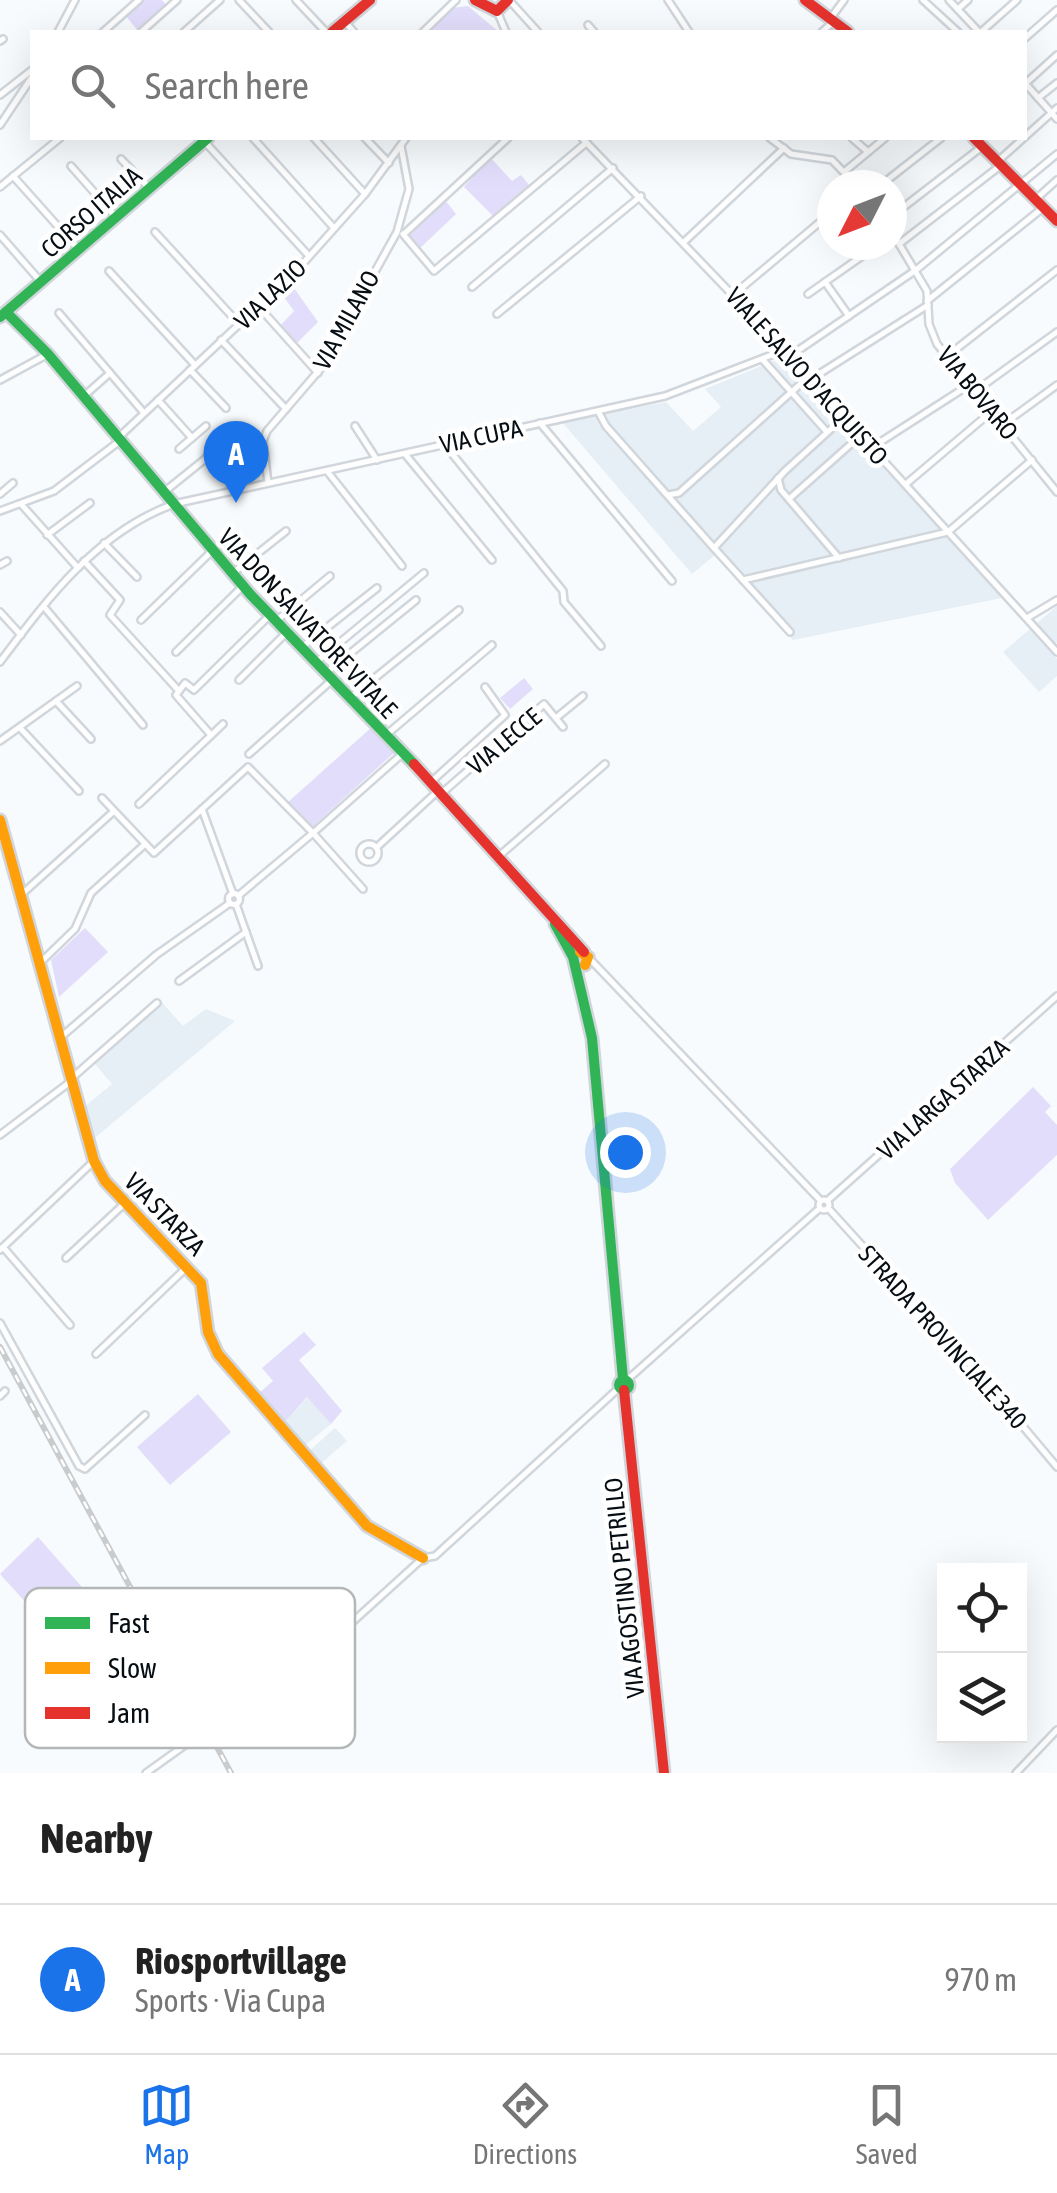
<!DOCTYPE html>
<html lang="en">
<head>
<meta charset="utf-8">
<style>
	:root { --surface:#fff; --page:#f6f6f6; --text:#222; --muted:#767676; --line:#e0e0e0; --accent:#1a73e8 }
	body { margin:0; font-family:"Asap Condensed",sans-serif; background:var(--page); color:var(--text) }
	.controls { position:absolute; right:30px; bottom:30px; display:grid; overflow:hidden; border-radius:0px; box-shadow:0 10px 40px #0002 }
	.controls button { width:90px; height:90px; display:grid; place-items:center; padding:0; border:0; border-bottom:2px solid var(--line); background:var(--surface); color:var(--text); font:50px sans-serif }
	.compass { position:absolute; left:817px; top:170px; width:90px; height:90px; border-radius:50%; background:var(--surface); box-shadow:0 10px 40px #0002; rotate:228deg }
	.you { position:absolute; left:625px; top:1152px; width:35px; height:35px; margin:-25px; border:8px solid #fff; border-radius:50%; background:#1a73e8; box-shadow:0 0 0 15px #1a73e833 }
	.badge { display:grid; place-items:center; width:65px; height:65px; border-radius:50%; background:var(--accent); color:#fff; font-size:32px; font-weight:700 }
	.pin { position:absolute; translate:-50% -82px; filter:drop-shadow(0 2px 5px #0008) }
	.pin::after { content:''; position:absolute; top:52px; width:35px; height:30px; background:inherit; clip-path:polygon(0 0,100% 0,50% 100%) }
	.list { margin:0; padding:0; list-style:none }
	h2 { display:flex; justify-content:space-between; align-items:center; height:130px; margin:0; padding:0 40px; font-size:42px }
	h2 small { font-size:32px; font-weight:400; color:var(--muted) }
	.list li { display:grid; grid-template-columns:65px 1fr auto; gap:30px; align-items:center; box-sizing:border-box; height:150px; padding:0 40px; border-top:2px solid var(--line) }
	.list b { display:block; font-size:38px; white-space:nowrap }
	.list p { margin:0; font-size:32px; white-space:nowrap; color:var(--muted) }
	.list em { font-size:32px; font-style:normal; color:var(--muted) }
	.icon { flex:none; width:55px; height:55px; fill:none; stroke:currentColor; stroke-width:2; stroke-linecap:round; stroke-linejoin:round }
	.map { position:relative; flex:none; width:1057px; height:1773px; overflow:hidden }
	.search { position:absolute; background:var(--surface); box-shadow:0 10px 40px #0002; left:30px; right:30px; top:30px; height:110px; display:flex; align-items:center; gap:25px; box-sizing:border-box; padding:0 35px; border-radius:0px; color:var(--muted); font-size:38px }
	.sheet { height:280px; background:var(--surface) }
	nav { display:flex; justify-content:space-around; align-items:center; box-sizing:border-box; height:140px; border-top:2px solid var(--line); background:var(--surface); font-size:28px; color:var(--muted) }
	nav a { display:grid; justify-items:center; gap:5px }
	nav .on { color:var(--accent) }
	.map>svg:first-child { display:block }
	.built { fill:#e6eff5 }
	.green { fill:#e2ddfa }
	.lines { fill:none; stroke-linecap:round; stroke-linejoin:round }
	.street-casing { stroke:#d0d6db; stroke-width:10 }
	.fast-casing { stroke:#d0d6db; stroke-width:15 }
	.slow-casing { stroke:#d0d6db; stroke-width:15 }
	.jam-casing { stroke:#d0d6db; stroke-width:15 }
	.street { stroke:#fefeff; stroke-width:5 }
	.fast { stroke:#30b455; stroke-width:10 }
	.slow { stroke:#ff9f0a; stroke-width:10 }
	.jam { stroke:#e5322d; stroke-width:10 }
	.rail-casing { stroke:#cacbcc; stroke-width:6 }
	.rail { stroke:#fff; stroke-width:2.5; stroke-dasharray:8; stroke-linecap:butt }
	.labels { text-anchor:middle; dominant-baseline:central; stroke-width:9; stroke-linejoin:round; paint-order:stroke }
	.street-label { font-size:25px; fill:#060e14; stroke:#fff }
	.key { fill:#fff; stroke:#b4b7b8; stroke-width:2.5 }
	.key-label { font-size:28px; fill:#060e14 }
</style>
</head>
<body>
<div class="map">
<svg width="1057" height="1773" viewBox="0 0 1057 1773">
	<rect width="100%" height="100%" fill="#f8fbfd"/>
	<g class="built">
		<path d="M781,358L838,418L1002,598L793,640L716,554L692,574L562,422L666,402L693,431L721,407L705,389Z"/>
		<path d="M1057,606V642L1055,644L1036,624Z"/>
		<path d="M1031,628L1057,659V676L1039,692L1003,652Z"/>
		<path d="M158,998L183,1026L206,1009L235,1021L91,1141L82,1109L112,1084L90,1058Z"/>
		<path d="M308,1397L331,1424L304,1446L284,1423Z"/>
		<path d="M335,1428L347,1441L319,1465L308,1452Z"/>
	</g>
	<g class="green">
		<path d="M142,0H162L167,6L139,32L125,15Z"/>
		<path d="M468,6L499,32H428L452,8Z"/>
		<path d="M490,157L512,181L521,175L530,186L494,217L464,187Z"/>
		<path d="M445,200L456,214L419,249L408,236Z"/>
		<path d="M289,281L318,322L295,345L279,327L294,311L279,290Z"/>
		<path d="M524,678L533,689L510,709L500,698Z"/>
		<path d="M372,727L396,751L311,828L287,803Z"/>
		<path d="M85,928L108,952L59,997L51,960Z"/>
		<path d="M1033,1087L1051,1106L1045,1112L1057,1125V1155L988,1220L955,1183L950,1169Z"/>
		<path d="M304,1332L316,1345L299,1360L342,1411L331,1424L307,1397L284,1423L259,1393L273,1381L262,1368Z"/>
		<path d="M198,1394L231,1432L170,1485L137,1447Z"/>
		<path d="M38,1537L139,1652L84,1692L61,1658L53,1663L42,1648L56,1636L0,1574Z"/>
	</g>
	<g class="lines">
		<defs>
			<g id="street">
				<path d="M239,0L269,32"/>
				<path d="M296,0L326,32"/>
				<path d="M509,0L538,32"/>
				<path d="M668,0L689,32"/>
				<path d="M923,0L958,32"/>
				<path d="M949,0L979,32"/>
				<path d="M958,9L968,0"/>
				<path d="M497,11L506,32"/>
				<path d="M830,19L844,0"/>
				<path d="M344,21L354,32"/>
				<path d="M588,25L594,32"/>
				<path d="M58,32L75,0"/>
				<path d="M103,32L139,0"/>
				<path d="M141,32L177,0"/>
				<path d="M184,32L220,0"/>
				<path d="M423,32L456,0"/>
				<path d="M822,32L833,22"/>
				<path d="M981,32L1017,0"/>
				<path d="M1024,39L1057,10"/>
				<path d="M0,41L3,39"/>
				<path d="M1024,82L1057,119"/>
				<path d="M1026,83L1057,55"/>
				<path d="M0,95L32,70"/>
				<path d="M1038,98L1057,83"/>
				<path d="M0,125L32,77"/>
				<path d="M253,138L334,228"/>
				<path d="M314,138L365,194"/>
				<path d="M365,138L389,163"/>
				<path d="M582,138L746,309L1057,652"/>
				<path d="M770,138L791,154L832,160L856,185"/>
				<path d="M852,138L868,152"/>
				<path d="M204,141L309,256"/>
				<path d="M121,159L149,188"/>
				<path d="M998,161L1057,108"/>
				<path d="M71,166L115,216"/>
				<path d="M844,172L885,138"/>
				<path d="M13,176L78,249"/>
				<path d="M881,185L941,138"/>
				<path d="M0,187L60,138"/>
				<path d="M1036,199L1057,180"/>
				<path d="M892,216L983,146"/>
				<path d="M155,232L239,324"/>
				<path d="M892,232L927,291L929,324L937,344L1057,492"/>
				<path d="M403,234L434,271L586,143"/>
				<path d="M404,234L508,138"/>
				<path d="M0,235L41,282"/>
				<path d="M684,242L784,148"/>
				<path d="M899,244L1000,166"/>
				<path d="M109,271L195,365"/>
				<path d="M825,282L849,316"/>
				<path d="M472,287L613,168"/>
				<path d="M808,294L878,245"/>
				<path d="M733,295L832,212"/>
				<path d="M927,301L1044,207"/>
				<path d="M259,307L318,373"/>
				<path d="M59,313L144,413"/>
				<path d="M497,314L641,196"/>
				<path d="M221,340L286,409"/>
				<path d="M946,357L1057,270"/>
				<path d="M787,358L916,270L1057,154"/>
				<path d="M763,360L827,432"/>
				<path d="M190,370L226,408"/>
				<path d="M0,380L48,354"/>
				<path d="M808,381L928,305"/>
				<path d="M974,392L1057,332"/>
				<path d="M84,396L110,373"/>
				<path d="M158,400L192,438"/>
				<path d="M598,411L606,426L714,548L785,471L842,419"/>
				<path d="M540,423L672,581"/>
				<path d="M1002,425L1057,385"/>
				<path d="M355,426L377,460"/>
				<path d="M119,437L298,269L365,194L406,138"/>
				<path d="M445,445L563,591L564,602L601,646"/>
				<path d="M871,448L969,385"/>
				<path d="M179,449L206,426"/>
				<path d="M405,454L492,560"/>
				<path d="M327,471L402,566"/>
				<path d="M778,478L781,490L839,558"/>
				<path d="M268,483L263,441L267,431L322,367L397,232L409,189L401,146"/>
				<path d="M906,484L991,412"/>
				<path d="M164,492L215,451"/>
				<path d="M0,494L13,483"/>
				<path d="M668,495L679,493L806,379"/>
				<path d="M789,499L860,436"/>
				<path d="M21,504L78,568"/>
				<path d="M0,511L54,491L121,440"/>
				<path d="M47,535L90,503"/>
				<path d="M104,543L137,577"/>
				<path d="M714,548L790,632"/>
				<path d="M84,561L120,600L110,615L179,691"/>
				<path d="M0,565L7,561"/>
				<path d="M233,573L286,531"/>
				<path d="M743,580L948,532L1032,460"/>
				<path d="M45,608L143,725"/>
				<path d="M0,612L21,635"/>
				<path d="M1027,618L1057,600"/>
				<path d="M141,620L212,551"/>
				<path d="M276,621L330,576"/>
				<path d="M301,648L377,588"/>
				<path d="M176,652L243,586"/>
				<path d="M0,662C48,598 97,532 174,504L665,396L782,351"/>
				<path d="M315,663L424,573"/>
				<path d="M326,673L416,600"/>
				<path d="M239,680L286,633"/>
				<path d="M350,698L459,610"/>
				<path d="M56,701L91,739"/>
				<path d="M556,718L583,696"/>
				<path d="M20,728L79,791"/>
				<path d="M211,735L176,695L185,683L194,690L270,615"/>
				<path d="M386,735L492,645"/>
				<path d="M0,741L77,686"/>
				<path d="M249,754L332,680"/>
				<path d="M431,782L505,715L485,687"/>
				<path d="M442,793L544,704L563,727"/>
				<path d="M102,798L154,853L248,767L313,833L402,754"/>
				<path d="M139,804L223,724"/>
				<path d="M202,809L233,894"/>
				<circle cx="369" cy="853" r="9"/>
				<path d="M377,847L439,790"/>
				<path d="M499,856L605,764"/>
				<circle cx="234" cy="899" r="5.5"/>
				<path d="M22,894L113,812"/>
				<path d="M238,896L313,833L363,889"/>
				<path d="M236,904L258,966"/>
				<path d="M588,957L821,1201"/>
				<path d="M42,961L75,929L91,893L143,846"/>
				<path d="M179,981L246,932"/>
				<path d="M61,1037L156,955L230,903"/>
				<path d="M73,1077L157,1003"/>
				<path d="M0,1135L70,1082"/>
				<circle cx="824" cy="1205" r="5"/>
				<path d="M827,1201L1057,996"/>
				<path d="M828,1208L978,1373L1057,1467"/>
				<path d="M3,1247L70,1325"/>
				<path d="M0,1250L94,1161"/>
				<path d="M66,1258L124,1204"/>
				<path d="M0,1323L79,1466L85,1469L145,1415"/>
				<path d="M96,1354L186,1268"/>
				<path d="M627,1380L820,1208"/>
				<path d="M0,1396L5,1391"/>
				<path d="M146,1773L263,1689L305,1665L423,1558L435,1556L620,1387"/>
				<path d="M1016,1773L1057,1730"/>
			</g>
			<g id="fast">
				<path d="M6,312L48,354L250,594L414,764"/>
				<path d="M0,317L208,138"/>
				<path d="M555,924L573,957L592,1038L623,1379"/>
				<circle cx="624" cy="1385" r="5"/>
			</g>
			<g id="slow">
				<path d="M0,820L94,1161L105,1181L201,1283L208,1332L218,1354L367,1526L423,1558"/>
				<path d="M580,952L588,957L585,965"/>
			</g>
			<g id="jam">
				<path d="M475,0L497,11L508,0"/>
				<path d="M805,0L848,32"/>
				<path d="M332,32L370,0"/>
				<path d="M974,138L1057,221"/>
				<path d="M414,764L584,952"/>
				<path d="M624,1390L664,1773"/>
			</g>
		</defs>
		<use href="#street" class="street-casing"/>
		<use href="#fast" class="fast-casing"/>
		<use href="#slow" class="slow-casing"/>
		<use href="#jam" class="jam-casing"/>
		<use href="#street" class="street"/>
		<use href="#fast" class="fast"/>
		<use href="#slow" class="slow"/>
		<use href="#jam" class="jam"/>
		<defs>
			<path id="rail" d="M0,1347L231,1773"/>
		</defs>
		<use href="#rail" class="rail-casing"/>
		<use href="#rail" class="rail"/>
	</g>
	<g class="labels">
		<g class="street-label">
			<text transform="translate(91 212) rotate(-41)">CORSO ITALIA</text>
			<text transform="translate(270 294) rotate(-44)">VIA LAZIO</text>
			<text transform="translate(346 320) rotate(-61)">VIA MILANO</text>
			<text transform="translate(807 376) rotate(48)">VIALE SALVO D'ACQUISTO</text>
			<text transform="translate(978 393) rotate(51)">VIA BOVARO</text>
			<text transform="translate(481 436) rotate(-12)">VIA CUPA</text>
			<text transform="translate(308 623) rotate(47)">VIA DON SALVATORE VITALE</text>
			<text transform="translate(504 741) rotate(-40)">VIA LECCE</text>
			<text transform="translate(943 1099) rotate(-42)">VIA LARGA STARZA</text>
			<text transform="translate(165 1214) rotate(46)">VIA STARZA</text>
			<text transform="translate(943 1337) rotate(48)">STRADA PROVINCIALE 340</text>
			<text transform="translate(624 1588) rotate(-96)">VIA AGOSTINO PETRILLO</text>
		</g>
	</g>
	<rect x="25" y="1588" width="330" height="160" rx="15" class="key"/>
	<rect x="45" y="1617" width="45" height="12" fill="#30b455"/>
	<rect x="45" y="1662" width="45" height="12" fill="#ff9f0a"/>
	<rect x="45" y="1707" width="45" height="12" fill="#e5322d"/>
	<g class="key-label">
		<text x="108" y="1633">Fast</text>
		<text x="108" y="1678">Slow</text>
		<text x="108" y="1723">Jam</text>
	</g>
</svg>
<div class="controls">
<button><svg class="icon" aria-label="locate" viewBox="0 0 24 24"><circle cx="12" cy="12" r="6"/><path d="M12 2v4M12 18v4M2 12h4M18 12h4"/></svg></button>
<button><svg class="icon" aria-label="layers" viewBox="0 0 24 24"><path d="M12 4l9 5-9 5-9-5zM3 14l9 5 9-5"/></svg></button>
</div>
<svg class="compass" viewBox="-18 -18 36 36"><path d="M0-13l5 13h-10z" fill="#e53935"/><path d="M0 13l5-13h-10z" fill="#767676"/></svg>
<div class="you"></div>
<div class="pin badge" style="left:236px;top:503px">A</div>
<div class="search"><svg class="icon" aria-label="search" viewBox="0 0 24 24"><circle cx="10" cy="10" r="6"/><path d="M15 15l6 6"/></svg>Search here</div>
</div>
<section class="sheet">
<h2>Nearby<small></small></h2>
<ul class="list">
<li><span class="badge">A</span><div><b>Riosportvillage</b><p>Sports · Via Cupa</p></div><em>970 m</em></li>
</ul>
</section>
<nav>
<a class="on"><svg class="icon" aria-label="map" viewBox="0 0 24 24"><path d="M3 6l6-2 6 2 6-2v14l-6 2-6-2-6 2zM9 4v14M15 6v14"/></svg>Map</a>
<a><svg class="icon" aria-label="directions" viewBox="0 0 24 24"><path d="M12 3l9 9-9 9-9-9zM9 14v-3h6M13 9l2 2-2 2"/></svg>Directions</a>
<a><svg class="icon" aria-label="saved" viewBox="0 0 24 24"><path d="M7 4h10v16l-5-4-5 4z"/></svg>Saved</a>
</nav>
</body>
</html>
